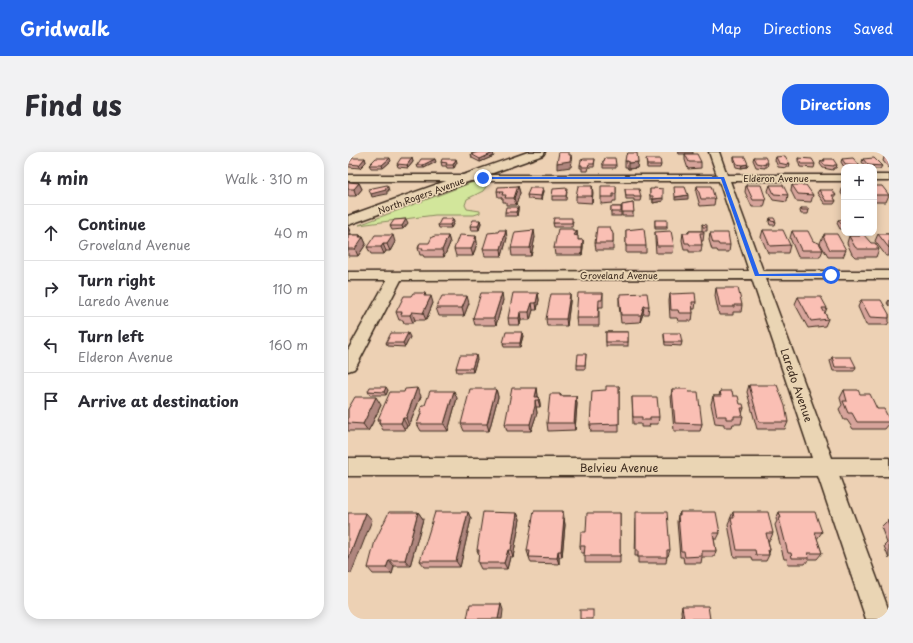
<!DOCTYPE html>
<html lang="en">
<head>
<meta charset="utf-8">
<style>
	:root { --surface:#fff; --page:#f2f2f3; --text:#2b2b33; --muted:#7c7c81; --line:#e1e1e2; --accent:#2563eb }
	body { margin:0; font-family:"Playpen Sans",sans-serif; background:var(--page); color:var(--text) }
	.controls { position:absolute; right:12px; top:12px; display:grid; overflow:hidden; border-radius:8px; box-shadow:0 2px 10px #0003 }
	.controls button { width:36px; height:36px; display:grid; place-items:center; padding:0; border:0; border-bottom:1px solid var(--line); background:var(--surface); color:var(--text); font:20px sans-serif }
	.stop { position:absolute; width:12px; height:12px; margin:-9px; border:3px solid #2563eb; border-radius:50%; background:#fff }
	.stop.end { background:#2563eb; border-color:#fff; box-shadow:0 1px 4px #0008 }
	.list { margin:0; padding:0; list-style:none }
	h2 { display:flex; justify-content:space-between; align-items:center; height:52px; margin:0; padding:0 16px; font-size:17px }
	h2 small { font-size:13px; font-weight:400; color:var(--muted) }
	.list li { display:grid; grid-template-columns:26px 1fr auto; gap:12px; align-items:center; box-sizing:border-box; height:56px; padding:0 16px; border-top:1px solid var(--line) }
	.list b { display:block; font-size:15px; white-space:nowrap }
	.list p { margin:0; font-size:13px; white-space:nowrap; color:var(--muted) }
	.list em { font-size:13px; font-style:normal; color:var(--muted) }
	.icon { flex:none; width:22px; height:22px; fill:none; stroke:currentColor; stroke-width:2; stroke-linecap:round; stroke-linejoin:round }
	.map { position:relative; flex:none; width:541px; height:467px; overflow:hidden; border-radius:16px }
	header { display:flex; align-items:center; gap:24px; box-sizing:border-box; height:56px; padding:0 20px; background:var(--accent); color:#fff }
	header strong { font-size:19px }
	nav { display:flex; gap:22px; margin-inline-start:auto; font-size:14px }
	.intro { display:flex; align-items:center; justify-content:space-between; box-sizing:border-box; height:96px; padding:0 24px }
	h1 { margin:0; font-size:28px }
	.button { padding:10px 18px; border-radius:16px; background:var(--accent); color:#fff; font-size:14px; font-weight:700 }
	main { display:flex; gap:24px; padding:0 24px }
	aside { flex:1; background:var(--surface); border-radius:16px; box-shadow:0 2px 10px #0003 }
	.map>svg:first-child { display:block }
	.green { fill:#d2e69b; stroke:#86885c }
	.lines { fill:none; stroke-linecap:round; stroke-linejoin:round }
	.minor-casing { stroke:#3b2a1e; stroke-width:3 }
	.tertiary-casing { stroke:#3b2a1e; stroke-width:3 }
	.minor { fill:#ead5b4; fill-rule:evenodd }
	.tertiary { fill:#ead5b4; fill-rule:evenodd }
	.wall { fill:#d7a49b; stroke:#3b2a1e }
	.shaded-wall { fill:#af867e; stroke:#3b2a1e }
	.building { fill:#fabfb4; stroke:#3b2a1e }
	.route { fill:#2563eb }
	.labels { text-anchor:middle; dominant-baseline:central; stroke-width:3.5; stroke-linejoin:round; paint-order:stroke }
	.far-street-label { font-size:9px; fill:#3b2a1e; stroke:#ead5b4 }
	.street-label { font-size:11px; fill:#3b2a1e; stroke:#ead5b4 }
</style>
</head>
<body>
<header>
<strong>Gridwalk</strong>
<nav><a>Map</a><a>Directions</a><a>Saved</a></nav>
</header>
<div class="intro"><h1>Find us</h1><a class="button">Directions</a></div>
<main>
<aside>
<h2>4 min<small>Walk · 310 m</small></h2>
<ul class="list">
<li><svg class="icon" aria-label="ahead" viewBox="0 0 24 24"><path d="M12 20V5M6 11l6-6 6 6"/></svg><div><b>Continue</b><p>Groveland Avenue</p></div><em>40 m</em></li>
<li><svg class="icon" aria-label="right" viewBox="0 0 24 24"><path d="M7 20v-9h11M14 6l5 5-5 5"/></svg><div><b>Turn right</b><p>Laredo Avenue</p></div><em>110 m</em></li>
<li><svg class="icon" aria-label="left" viewBox="0 0 24 24"><path d="M17 20v-9H6M10 6l-5 5 5 5"/></svg><div><b>Turn left</b><p>Elderon Avenue</p></div><em>160 m</em></li>
<li><svg class="icon" aria-label="arrive" viewBox="0 0 24 24"><path d="M6 21V4h12l-3 4 3 4H6"/></svg><div><b>Arrive at destination</b></div></li>
</ul>
</aside>
<div class="map">
<svg width="541" height="467" viewBox="0 0 541 467">
	<rect width="100%" height="100%" fill="#edd1b4"/>
	<filter id="ink" filterUnits="userSpaceOnUse"><feTurbulence type="fractalNoise" baseFrequency=".025" numOctaves="2"/><feDisplacementMap in="SourceGraphic" scale="8" xChannelSelector="R" yChannelSelector="G"/><feConvolveMatrix kernelMatrix="1 2 1 2 8 2 1 2 1" color-interpolation-filters="sRGB"/></filter>
	<g filter="url(#ink)">
		<path class="green" d="M128,29H142L135,39L119,47L117,53L119,57L132,59V61L126,63H87L11,73Z"/>
		<g class="lines">
			<defs>
				<g id="minor">
					<path d="M361,0H371L379,23H496V29H382L415,119H541V127H418L484,306H541V324H491L541,459V467H518L470,324H0V306H464L404,127L53,128L9,213L6,217L0,219V198L39,128H0V120L401,119L371,29H0V23H369Z"/>
					<rect x="526" y="23" width="15" height="6"/>
				</g>
				<path id="tertiary" d="M180,0H197L195,3L0,73V64Z"/>
			</defs>
			<use href="#minor" class="minor-casing"/>
			<use href="#tertiary" class="tertiary-casing"/>
			<use href="#minor" class="minor"/>
			<use href="#tertiary" class="tertiary"/>
		</g>
		<g class="wall">
			<path d="M330,0H345V2H331Z"/>
			<path d="M123,2L146,4L132,10L124,6Z"/>
			<path d="M337,2L353,10V16L340,17L337,8Z"/>
			<path d="M537,2L541,3V16L540,15L535,9Z"/>
			<path d="M386,5L400,12L399,15L393,16L388,15L386,8Z"/>
			<path d="M406,5L420,11L419,15H417V16L408,15L405,8Z"/>
			<path d="M428,5L442,12L441,15H439V16L430,15L427,8Z"/>
			<path d="M17,6L18,10L12,16L1,15L0,12Z"/>
			<path d="M64,6L65,10L60,16L50,15L49,12Z"/>
			<path d="M450,6L467,12L466,16L452,15L450,9Z"/>
			<path d="M247,7L246,15H241L240,19H234V16H232V13Z"/>
			<path d="M298,7L313,13L312,16H299Z"/>
			<path d="M476,7L489,13L488,16H486L485,18L475,16L472,12L473,9H475Z"/>
			<path d="M494,7L512,14V15H496L493,10Z"/>
			<path d="M515,7L534,14L532,17H526V15H518L514,10Z"/>
			<path d="M43,9L35,16H23L21,13Z"/>
			<path d="M255,9L268,13V16H255Z"/>
			<path d="M277,9L290,10L289,16L280,17L279,15H277Z"/>
			<path d="M88,10L76,16H70L69,13Z"/>
			<path d="M93,10H109L106,16H99L98,14H94Z"/>
			<path d="M0,30L11,31L14,37L8,44H0Z"/>
			<path d="M398,33L418,48L416,55H404L397,40Z"/>
			<path d="M422,33L440,43L439,50L425,48L420,39Z"/>
			<path d="M444,33L465,43L463,50L448,49L443,39Z"/>
			<path d="M170,34L172,41L168,53H158V50H155V47H154L153,45H150L149,39Z"/>
			<path d="M244,34V51L228,50V44Z"/>
			<path d="M268,34V49H265V51L253,52V45Z"/>
			<path d="M349,34L367,47L366,53L352,54L348,40Z"/>
			<path d="M495,34H496V46L493,41Z"/>
			<path d="M526,34L541,43L538,50H526Z"/>
			<path d="M277,37L293,45L292,49H286V47H278Z"/>
			<path d="M302,37L315,49L305,51V47H302Z"/>
			<path d="M471,38L488,43L486,46L488,49L486,52H477L469,41Z"/>
			<path d="M195,39L193,48L180,47L179,43Z"/>
			<path d="M219,39L218,48H204V44Z"/>
			<path d="M285,51V64H274V53Z"/>
			<path d="M170,55V58L169,64H157V60Z"/>
			<rect x="263" y="55" width="10" height="9"/>
			<path d="M453,56L461,58L460,62H453L452,59Z"/>
			<path d="M422,66L428,70L427,73H422L421,70Z"/>
			<path d="M132,68L133,71L131,78H123L122,74Z"/>
			<path d="M307,68L319,74V77H307Z"/>
			<path d="M490,68H496V77H492L489,71Z"/>
			<path d="M225,69L224,75H206L205,71Z"/>
			<path d="M106,70L103,76H91L90,73Z"/>
			<path d="M60,71L55,77L44,78L42,74Z"/>
			<path d="M354,72L359,75V79H355L356,81L355,89H353L354,93L353,100H341V98H336L334,88L335,81H340L341,79H354Z"/>
			<path d="M0,75L3,82L2,83H12L13,85H15L18,92L10,104H0Z"/>
			<path d="M278,78L298,94V101H278Z"/>
			<path d="M415,78L442,93L440,101H420L413,85Z"/>
			<path d="M225,79H229L230,88H235V95L234,103H207L206,96Z"/>
			<path d="M444,79L465,89L475,98L472,105H450L442,86Z"/>
			<path d="M307,80L326,94L325,101H308L307,87Z"/>
			<path d="M362,81L382,93L381,100H370L369,98H364L361,88Z"/>
			<path d="M265,82V98H248L247,91Z"/>
			<path d="M476,82L498,98L495,105H480L472,91L475,84H476Z"/>
			<path d="M511,82L531,97L528,105H507L504,102L499,91L501,84H510Z"/>
			<path d="M530,82H541V104H538L527,89Z"/>
			<path d="M100,84L102,91L96,105H76L75,103H72L70,96Z"/>
			<path d="M128,84L129,91L125,104H108L106,97Z"/>
			<path d="M187,85L183,104H164L163,96Z"/>
			<path d="M159,86L154,104H137L135,97Z"/>
			<path d="M47,90L42,99H38L36,102H23L19,95Z"/>
			<path d="M368,136L394,153L393,160H385V163H371L367,144Z"/>
			<path d="M77,141L78,144L85,151L78,168H67L65,171H56L55,168H51L48,160L63,144Z"/>
			<path d="M190,141L191,148L189,158H185L182,168H173L172,173H161L160,166Z"/>
			<path d="M255,141V155H251V174H229L228,166Z"/>
			<path d="M222,142V150L219,174H199L198,167Z"/>
			<path d="M322,142L348,150L347,157H344L345,161L344,169H330L329,166H322L321,149Z"/>
			<path d="M271,145L301,154L300,162H295L292,170L273,171L271,152Z"/>
			<path d="M450,145L479,156L477,161L480,167L477,174L460,176L447,152Z"/>
			<path d="M155,148L148,173H127L125,166Z"/>
			<path d="M513,148L541,162V170L539,173H518L510,155Z"/>
			<path d="M541,148V154L539,151Z"/>
			<path d="M121,151L116,164H91L88,156Z"/>
			<rect x="258" y="180" width="22" height="14"/>
			<path d="M316,181L334,190L333,194L317,193L316,185Z"/>
			<path d="M175,184L172,195H156L155,191Z"/>
			<path d="M62,185L57,195L40,194L38,191Z"/>
			<path d="M238,202L237,217H229V213Z"/>
			<path d="M484,205L508,215L506,219H485L482,209Z"/>
			<path d="M129,207L125,220H109L108,216Z"/>
			<path d="M401,233L440,270L437,277H409L399,240Z"/>
			<path d="M271,234V280H243L242,273L258,238Z"/>
			<path d="M189,236L190,245H191L192,252V255H188L189,261L183,279H159L157,272Z"/>
			<path d="M148,237L150,245L141,279H116L113,272Z"/>
			<path d="M324,237L341,240L354,272L352,279H326L323,244Z"/>
			<path d="M40,238L38,243H22L20,239Z"/>
			<path d="M496,238L512,242L541,267V272L537,277H505L499,268H496L491,257L494,253L492,246Z"/>
			<path d="M372,239L385,244L392,252L396,256L394,262L395,264L393,272H385L384,275H376V272L367,271L363,252L365,244H371Z"/>
			<path d="M212,242L213,244H228L229,252L227,278L200,279L199,271Z"/>
			<path d="M73,244L61,274H59L57,278H35L31,271V269L30,267Z"/>
			<path d="M284,245L311,265L310,272H302L301,275H293V272H285Z"/>
			<path d="M109,246L100,279H73L69,272L73,261L72,259L77,253Z"/>
			<path d="M33,253L23,274L20,279H0V257Z"/>
			<path d="M215,359L217,373L214,405H211V412L183,411L179,399Z"/>
			<path d="M70,360L75,367L62,414H46L44,422H25L20,416Z"/>
			<path d="M120,360L123,367L112,415H77L72,409Z"/>
			<path d="M332,360L372,381L369,387H366L368,399L366,405H354L353,411H336L335,405H332L329,370L330,363H331Z"/>
			<path d="M385,360L425,381L422,388H420L422,398L421,401V403L418,409H405L404,405H386L380,372Z"/>
			<path d="M431,360L474,380L469,387L474,401L469,407H461L457,412H440L439,407H436L427,373L429,369L428,367Z"/>
			<path d="M169,361L172,367L165,405H162L159,417H133L130,411L131,403L129,398Z"/>
			<path d="M272,361V411H237V401H233L232,394L238,380Z"/>
			<path d="M288,367L322,398L320,404H319L318,411H290V404H287Z"/>
			<path d="M539,369H541V407L536,394L539,391L533,375Z"/>
			<path d="M334,454L362,467H334L333,459Z"/>
		</g>
		<g class="shaded-wall">
			<path d="M145,1L146,4L132,10V7Z"/>
			<path d="M223,3L224,9L223,15L209,17V11Z"/>
			<path d="M17,6L18,10L12,16L11,13Z"/>
			<path d="M42,6L43,9L35,16L34,13Z"/>
			<path d="M64,6L65,10L60,16L59,13Z"/>
			<path d="M87,7L88,10L76,16L75,13Z"/>
			<path d="M108,7L109,10L106,16L105,13Z"/>
			<path d="M290,10L289,16L280,17V11Z"/>
			<path d="M400,12L399,15L393,16L394,13Z"/>
			<path d="M11,31L14,37L8,44L6,37Z"/>
			<path d="M170,34L172,41L168,53L166,46Z"/>
			<path d="M244,34L245,41L244,51Z"/>
			<path d="M40,35L41,39H39V42L24,45L23,42Z"/>
			<path d="M195,36V39L193,48V44Z"/>
			<path d="M340,43V47L327,48V45Z"/>
			<path d="M315,46V49L305,51V47Z"/>
			<path d="M170,55V58L169,64L168,60Z"/>
			<path d="M58,67L60,71L55,77L54,74Z"/>
			<path d="M105,67L106,70L103,76L102,73Z"/>
			<path d="M132,68L133,71L131,78L130,74Z"/>
			<path d="M0,75L3,82L0,87Z"/>
			<path d="M158,78L159,86L154,104L153,97Z"/>
			<path d="M186,78L187,85L183,104L182,96Z"/>
			<path d="M229,79V86L226,83Z"/>
			<path d="M12,83L14,87L15,85L18,92L10,104L7,97L11,85Z"/>
			<path d="M45,83L47,90L42,99L39,92Z"/>
			<path d="M100,84L102,91L96,105L94,98Z"/>
			<path d="M128,84L129,91L125,104L123,97Z"/>
			<path d="M235,88V95L234,103V96Z"/>
			<path d="M35,92L38,99L36,102L33,95Z"/>
			<path d="M154,141L155,148L148,173L146,166Z"/>
			<path d="M190,141L191,148L189,158L188,151Z"/>
			<path d="M222,142V150L219,174L218,167Z"/>
			<path d="M83,144L85,151L78,168L75,161Z"/>
			<path d="M119,144L121,151L116,164L114,156Z"/>
			<path d="M184,151L185,158L182,168L181,160Z"/>
			<path d="M296,154L295,162L292,170L293,163Z"/>
			<path d="M64,160L67,168L65,171L62,163Z"/>
			<path d="M172,160L173,168L172,173L171,166Z"/>
			<path d="M174,180L175,184L172,195V191Z"/>
			<path d="M60,181L62,185L57,195L55,191Z"/>
			<path d="M128,203L129,207L125,220L124,216Z"/>
			<path d="M38,235L40,238L38,243L36,240Z"/>
			<path d="M69,236L73,244L61,274L58,266Z"/>
			<path d="M189,236L190,243L189,248L187,245Z"/>
			<path d="M148,237L150,245L141,279L139,272Z"/>
			<path d="M106,239L109,246L100,279L96,272Z"/>
			<path d="M228,244L229,252L227,278L226,271Z"/>
			<path d="M28,245L33,253L23,274L20,279L15,272Z"/>
			<path d="M191,245L192,252V255L190,248Z"/>
			<path d="M187,248L189,261L183,279L182,272Z"/>
			<path d="M55,266L59,274L57,278L53,271Z"/>
			<path d="M70,360L75,367L62,414L57,408Z"/>
			<path d="M120,360L123,367L112,415L108,409Z"/>
			<path d="M18,361L24,368L3,422L0,419V408Z"/>
			<path d="M169,361L172,367L165,405L163,398Z"/>
			<path d="M216,366L217,373L214,405L213,399Z"/>
			<path d="M160,398L162,405L159,417L156,411Z"/>
			<path d="M210,399L211,405V412L209,406Z"/>
			<path d="M41,408L46,414L44,422L38,416Z"/>
			<path d="M153,452L155,458L154,467H150Z"/>
		</g>
		<g class="building">
			<path d="M131,0H143L145,1L132,7L123,2Z"/>
			<path d="M211,0H221V3H223L222,9L209,11Z"/>
			<path d="M280,1H289L290,10L280,11V9H277L278,3Z"/>
			<path d="M337,2H349L353,10H341Z"/>
			<path d="M537,2L541,3V7Z"/>
			<path d="M437,4L442,12L439,11L440,13L431,11L428,5Z"/>
			<path d="M386,5H397L400,12L394,13L389,12Z"/>
			<path d="M406,5H417L420,11H417L418,13L409,11Z"/>
			<path d="M5,6H17L11,13L0,12Z"/>
			<path d="M28,6H42L34,13H21Z"/>
			<path d="M53,6H64L59,13L49,12Z"/>
			<path d="M257,6H267L268,13H255V9H256Z"/>
			<path d="M450,6L464,7L467,12H453Z"/>
			<path d="M505,6L512,14L498,13L494,7Z"/>
			<path d="M526,6L534,14L520,13L515,7Z"/>
			<path d="M73,7H87L75,13H69Z"/>
			<path d="M94,7H108L105,13H98L99,11L93,10Z"/>
			<path d="M236,7H247L246,12H241L240,15H234V13H232L233,8Z"/>
			<path d="M298,7H312L313,13H299Z"/>
			<path d="M476,7H485L489,13H486V14L476,13L473,9H477Z"/>
			<path d="M0,30L11,31L6,37H0Z"/>
			<path d="M39,33L40,35L37,36L38,38L23,42L20,37Z"/>
			<path d="M398,33H413L418,48H405Z"/>
			<path d="M422,33H435L440,43L426,42Z"/>
			<path d="M444,33H458L465,43L450,42Z"/>
			<path d="M170,34L166,46H157L158,43H154L155,40H152L153,39H149L150,35Z"/>
			<path d="M230,34H244V44H228Z"/>
			<path d="M253,34H268V42H265V45H253Z"/>
			<path d="M349,34H363L367,47H353Z"/>
			<path d="M526,34H534L541,43H526Z"/>
			<path d="M326,35H337L340,43L327,45Z"/>
			<path d="M182,36H195L193,44L179,43Z"/>
			<path d="M219,36L218,44H204L205,37Z"/>
			<path d="M306,36L315,37V46L305,47V44H302V37H306Z"/>
			<path d="M277,37H291L293,45H286V44H278Z"/>
			<path d="M471,38H484L488,43H484L488,49H478Z"/>
			<path d="M285,51L286,60H274V53Z"/>
			<path d="M158,55H170L168,60H157Z"/>
			<rect x="263" y="55" width="10" height="5"/>
			<path d="M453,56H460L461,58H454Z"/>
			<path d="M206,66H224V71H205Z"/>
			<path d="M422,66H426L428,70L423,69Z"/>
			<path d="M58,67L54,74H42L46,68Z"/>
			<path d="M93,67H105L102,73H90Z"/>
			<path d="M125,68H132L130,74H122Z"/>
			<rect x="307" y="68" width="12" height="6"/>
			<path d="M490,68H496V73H494Z"/>
			<path d="M354,72L359,73V75H355Z"/>
			<path d="M249,75H262L265,82V91H247Z"/>
			<path d="M296,76L298,94H278V78Z"/>
			<path d="M210,77H225V79H229L226,83L230,84V88H235L234,96H206Z"/>
			<path d="M151,78H158L153,97H135L140,81L150,80Z"/>
			<path d="M186,78L182,96H163L167,80Z"/>
			<path d="M415,78H435L442,93L422,94Z"/>
			<path d="M323,79L326,94H309L307,80Z"/>
			<path d="M341,79H355L356,81H352L354,93H342L341,91H337L335,81H341Z"/>
			<path d="M444,79H460L465,89L471,91L475,98H453Z"/>
			<path d="M362,81H380L382,93H371L370,91H365Z"/>
			<path d="M476,82H489L498,98H482L475,84H477Z"/>
			<path d="M511,82H515L523,91H527L531,97H510L507,95L501,84H512Z"/>
			<path d="M530,82H541V96Z"/>
			<path d="M0,83H12L11,85H15L7,97H0Z"/>
			<path d="M27,83H45L39,92H35L33,95H19Z"/>
			<path d="M111,83L128,84L123,97H106Z"/>
			<path d="M87,84H100L94,98H74L75,96H70L72,91H81L84,85Z"/>
			<path d="M368,136H390L394,153H386V155H372Z"/>
			<path d="M65,141H77L76,144H83L75,161L64,160L62,163H53L54,160H48L56,144H63Z"/>
			<path d="M133,141H154L146,166H125Z"/>
			<path d="M165,141H190L188,151H184L181,160H172L171,166H160Z"/>
			<path d="M230,141H255L254,148H251L250,166H228Z"/>
			<path d="M299,141L301,154H296L293,163H273L271,145H272V142Z"/>
			<path d="M347,141L348,150H344L345,161H331L330,158H323L322,142Z"/>
			<path d="M203,142H222L218,167H198Z"/>
			<path d="M94,144H119L114,156H88Z"/>
			<path d="M450,145H473L479,156H474L480,167L463,169Z"/>
			<path d="M513,148H533L541,162V166L522,165Z"/>
			<path d="M158,180H174L172,191H155Z"/>
			<rect x="258" y="180" width="22" height="10"/>
			<path d="M43,181H60L55,191H38Z"/>
			<path d="M316,181H332L334,190H317Z"/>
			<path d="M230,202H238L237,213H229Z"/>
			<path d="M112,203H128L124,216H108Z"/>
			<path d="M484,205H503L508,215H487Z"/>
			<path d="M401,233H429L437,254L440,270H411Z"/>
			<path d="M258,234H271V272L242,273L244,239L258,238Z"/>
			<path d="M22,235H38L36,240L20,239Z"/>
			<path d="M69,236L58,266H55L53,271H31L33,267H30L42,240H56L57,237Z"/>
			<path d="M164,236H189L187,245H191L190,248H187V254L182,272H157Z"/>
			<path d="M122,237H148L139,272H113Z"/>
			<path d="M324,237H340L341,240H350L354,272L327,271Z"/>
			<path d="M496,238H510L512,242H522L529,257H536L541,267V270H509L504,261H500L495,249H499Z"/>
			<path d="M82,239H106L96,272H69L74,259H72L74,253H77Z"/>
			<path d="M372,239H384L385,244H390L392,252H395L396,256H393L395,264H386V267H378V264H369L365,244H373Z"/>
			<path d="M202,242H212V244H228L226,271H199Z"/>
			<path d="M7,245H28L18,266L15,272L0,271V257Z"/>
			<path d="M284,245H309L311,265H302V268H294V265H285Z"/>
			<path d="M186,359H215L214,366H216L213,399H210L209,406L181,405L182,399H179Z"/>
			<path d="M41,360H70L57,408H41L38,416H20L27,389Z"/>
			<path d="M87,360H120L108,409H72Z"/>
			<path d="M135,360L169,361L163,398H160L156,411H130L131,398H129Z"/>
			<path d="M288,360H319L322,398H319V405H290V398H288Z"/>
			<path d="M332,360H368L372,381H365L368,399H354V404L337,405L336,399H333L330,363H332Z"/>
			<path d="M385,360H420L425,381H418L422,398H420L421,403H408L407,398H389L383,366H386Z"/>
			<path d="M431,360H467L474,380H467L474,401H460L461,406H444L443,401H440L431,366H433Z"/>
			<path d="M0,361H18L0,408Z"/>
			<path d="M239,361H272V404H236L237,394H232L233,380H238Z"/>
			<path d="M539,369H541V374Z"/>
			<path d="M122,452H153L150,467H119Z"/>
			<path d="M334,454H360L362,467H336Z"/>
			<rect x="232" y="458" width="13" height="9"/>
		</g>
	</g>
	<path class="route" d="M133,25H376L411,122L483,121L485,123L483,124H407L373,27H135Z"/>
	<g class="labels">
		<g class="far-street-label">
			<text x="428" y="26">Elderon Avenue</text>
			<text transform="translate(73 43) rotate(-20)">North Rogers Avenue</text>
			<text x="271" y="123">Groveland Avenue</text>
		</g>
		<g class="street-label">
			<text transform="translate(449 233) rotate(71)">Laredo Avenue</text>
			<text x="271" y="315">Belvieu Avenue</text>
		</g>
	</g>
</svg>
<div class="controls">
<button>+</button>
<button>−</button>
</div>
<div class="stop" style="left:483px;top:123px"></div>
<div class="stop end" style="left:135px;top:26px"></div>
</div>
</main>
</body>
</html>
